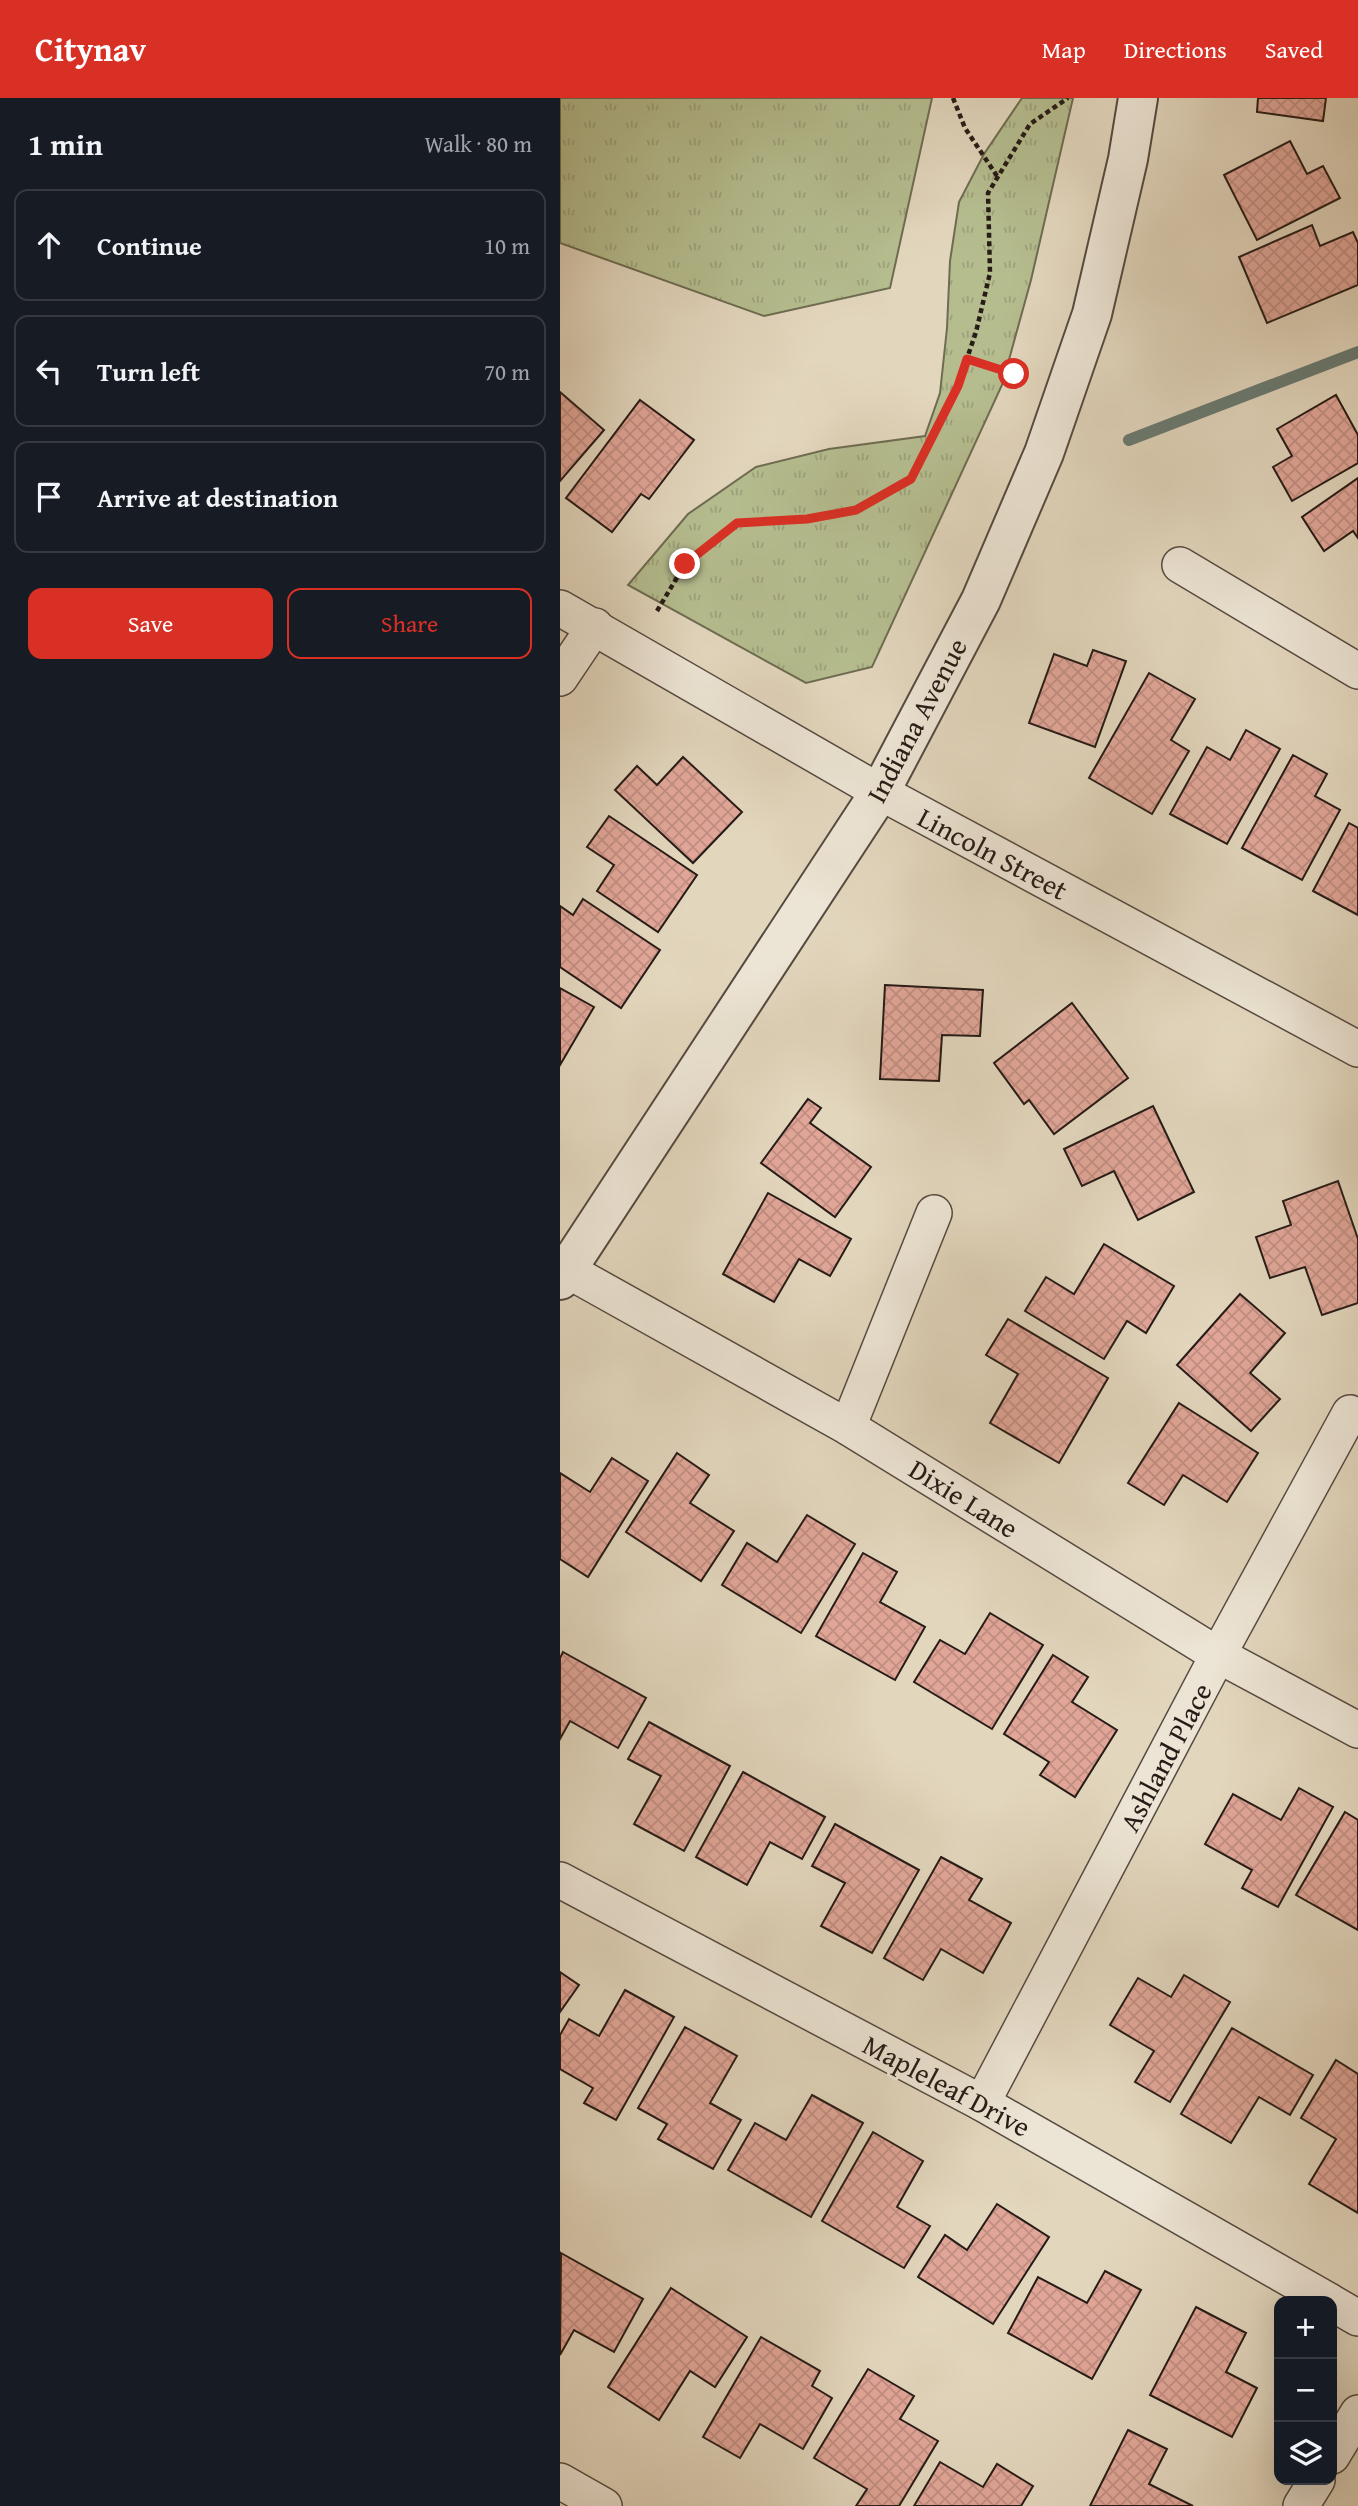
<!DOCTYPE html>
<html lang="en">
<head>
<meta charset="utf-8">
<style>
	:root { --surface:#171b24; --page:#242831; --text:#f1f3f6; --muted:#9ea1a6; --line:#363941; --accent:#d93025 }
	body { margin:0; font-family:"Gentium Book Plus",serif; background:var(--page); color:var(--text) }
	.controls { position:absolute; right:21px; bottom:21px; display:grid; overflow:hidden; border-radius:14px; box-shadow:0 7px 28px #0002 }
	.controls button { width:63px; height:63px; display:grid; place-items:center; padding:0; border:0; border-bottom:2px solid var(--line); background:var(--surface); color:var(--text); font:35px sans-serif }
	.stop { position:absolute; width:21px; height:21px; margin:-16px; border:5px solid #d93025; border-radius:50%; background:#fff }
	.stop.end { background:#d93025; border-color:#fff; box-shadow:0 2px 7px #0008 }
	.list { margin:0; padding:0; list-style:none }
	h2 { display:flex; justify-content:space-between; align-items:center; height:91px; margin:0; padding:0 28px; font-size:30px }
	h2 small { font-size:23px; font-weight:400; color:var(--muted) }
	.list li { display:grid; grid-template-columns:46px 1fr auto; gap:21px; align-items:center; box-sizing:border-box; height:112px; margin:0 14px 14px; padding:0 14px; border:2px solid var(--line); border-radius:14px }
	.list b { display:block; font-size:26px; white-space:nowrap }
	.list em { font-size:23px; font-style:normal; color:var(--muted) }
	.actions { display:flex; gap:14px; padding:21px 28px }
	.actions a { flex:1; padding:16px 0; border:2px solid var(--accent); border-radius:14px; text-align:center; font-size:24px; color:var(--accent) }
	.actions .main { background:var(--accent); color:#fff }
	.icon { flex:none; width:38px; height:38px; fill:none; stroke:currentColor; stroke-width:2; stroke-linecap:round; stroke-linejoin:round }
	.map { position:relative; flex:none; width:798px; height:2408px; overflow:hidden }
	header { display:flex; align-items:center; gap:42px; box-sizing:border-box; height:98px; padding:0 35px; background:var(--accent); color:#fff }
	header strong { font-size:33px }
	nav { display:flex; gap:38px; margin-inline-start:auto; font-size:24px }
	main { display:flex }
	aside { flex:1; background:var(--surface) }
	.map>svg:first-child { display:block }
	.grass { fill:url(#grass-tufts); stroke:#6e6c52; stroke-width:2 }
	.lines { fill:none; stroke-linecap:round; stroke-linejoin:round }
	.stream { stroke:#697a72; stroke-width:12 }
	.building { fill:url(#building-cross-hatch); stroke:#261b16; stroke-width:2 }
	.minor-casing { stroke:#554a40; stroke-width:38 }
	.tertiary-casing { stroke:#554a40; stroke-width:42 }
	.path { stroke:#261b16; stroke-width:4.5; stroke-dasharray:5 3.5; stroke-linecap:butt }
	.minor { stroke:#ece4d4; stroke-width:35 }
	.tertiary { stroke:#ece4d4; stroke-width:38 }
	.route { stroke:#d93025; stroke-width:9 }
	.labels { text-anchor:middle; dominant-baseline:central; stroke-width:6; stroke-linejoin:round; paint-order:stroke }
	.street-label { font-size:28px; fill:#261b16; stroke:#ece4d4 }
</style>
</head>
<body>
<header>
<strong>Citynav</strong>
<nav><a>Map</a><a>Directions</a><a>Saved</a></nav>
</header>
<main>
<aside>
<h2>1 min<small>Walk · 80 m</small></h2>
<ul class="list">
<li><svg class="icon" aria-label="ahead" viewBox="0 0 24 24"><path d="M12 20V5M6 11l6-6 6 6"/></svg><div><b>Continue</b></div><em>10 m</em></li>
<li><svg class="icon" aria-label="left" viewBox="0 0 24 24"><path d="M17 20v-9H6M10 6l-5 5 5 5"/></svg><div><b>Turn left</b></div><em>70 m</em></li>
<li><svg class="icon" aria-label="arrive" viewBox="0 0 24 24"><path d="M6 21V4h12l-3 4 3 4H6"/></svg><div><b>Arrive at destination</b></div></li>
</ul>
<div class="actions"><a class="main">Save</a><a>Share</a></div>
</aside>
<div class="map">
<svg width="798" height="2408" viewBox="0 0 798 2408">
	<defs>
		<pattern id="grass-tufts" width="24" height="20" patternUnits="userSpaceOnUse" patternTransform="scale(1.75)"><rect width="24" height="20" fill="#b5bd8f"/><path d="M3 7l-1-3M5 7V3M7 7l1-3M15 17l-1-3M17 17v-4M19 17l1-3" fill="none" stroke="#9ca27b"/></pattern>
		<pattern id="building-cross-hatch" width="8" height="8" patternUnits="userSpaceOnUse" patternTransform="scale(1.75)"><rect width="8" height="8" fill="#e1a698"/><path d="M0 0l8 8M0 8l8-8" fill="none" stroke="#c18e82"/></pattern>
	</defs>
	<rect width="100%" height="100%" fill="#e2d6bd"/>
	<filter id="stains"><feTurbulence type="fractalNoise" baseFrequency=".00286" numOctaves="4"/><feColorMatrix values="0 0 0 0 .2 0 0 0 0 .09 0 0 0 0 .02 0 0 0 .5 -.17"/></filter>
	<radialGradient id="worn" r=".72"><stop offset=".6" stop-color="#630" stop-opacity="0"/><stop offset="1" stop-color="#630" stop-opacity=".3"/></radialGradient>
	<g class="grass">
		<path d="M0,0H372L330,190L204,218L0,145Z"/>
		<path d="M462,0H513L471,182L442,287L312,569L246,585L68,487L128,416L196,369L269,351L365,338L380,295L387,230L390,163L399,104L424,56Z"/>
	</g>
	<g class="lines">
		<path class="stream" d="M569,342L798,254"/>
	</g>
	<g class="building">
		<path d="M698,0H766L763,23L697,14Z"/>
		<path d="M730,43L747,76L763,68L780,100L697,142L664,77Z"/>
		<path d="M752,127L760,148L793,134L798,145V187L707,225L679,159Z"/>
		<path d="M0,294L44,332L0,383Z"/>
		<path d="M776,297L798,337V365L732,403L713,369L732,358L717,331Z"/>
		<path d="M80,302L134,342L89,401L81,396L52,434L6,400Z"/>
		<path d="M798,380V440L793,433L764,453L742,419Z"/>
		<path d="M533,552L566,563L535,649L469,625L494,556L527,568Z"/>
		<path d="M589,575L635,601L611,642L629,653L592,716L529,680Z"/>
		<path d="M686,632L720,651L667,746L610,716L647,649L670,662Z"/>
		<path d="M733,657L767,676L755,698L780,712L742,782L682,750Z"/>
		<path d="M123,659L182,714L133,765L55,692L77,668L97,687Z"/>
		<path d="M49,718L137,777L98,834L37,793L54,767L27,749Z"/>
		<path d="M789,725L798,730V817L753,793Z"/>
		<path d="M23,801L100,852L61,910L0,869V808L13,817Z"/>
		<path d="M325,887L423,892L420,938L382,937L379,983L320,981Z"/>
		<path d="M0,890L34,909L0,967Z"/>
		<path d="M512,905L568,980L494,1036L469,1002L464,1006L434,965Z"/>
		<path d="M248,1001L261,1010L250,1025L311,1069L275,1119L201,1065Z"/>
		<path d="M593,1008L634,1094L578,1122L554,1073L522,1088L504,1051Z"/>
		<path d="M778,1083L798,1141V1205L762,1217L745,1169L710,1180L696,1139L731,1127L723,1103Z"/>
		<path d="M208,1095L291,1141L270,1178L239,1161L214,1204L163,1176Z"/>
		<path d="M544,1146L614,1188L586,1235L567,1223L544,1261L465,1213L486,1179L514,1196Z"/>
		<path d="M680,1196L725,1235L690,1275L720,1301L691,1333L617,1267Z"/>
		<path d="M448,1221L548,1280L499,1365L430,1325L458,1276L426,1257Z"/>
		<path d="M619,1305L698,1355L667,1404L623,1377L604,1407L568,1385Z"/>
		<path d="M117,1355L149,1377L130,1405L174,1433L141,1483L66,1434Z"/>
		<path d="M52,1360L88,1383L28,1479L0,1461V1375L30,1394Z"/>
		<path d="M247,1417L295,1446L241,1535L162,1487L187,1445L217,1464Z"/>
		<path d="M303,1455L337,1474L320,1504L365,1529L335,1582L256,1538Z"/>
		<path d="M430,1515L483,1547L432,1631L354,1584L380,1542L405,1556Z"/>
		<path d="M3,1554L86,1600L58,1650L10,1623L0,1641V1560Z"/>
		<path d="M493,1557L528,1579L512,1604L557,1632L515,1699L480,1677L489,1664L444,1636Z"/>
		<path d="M89,1624L170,1668L124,1753L74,1726L101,1678L68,1661Z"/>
		<path d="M183,1674L265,1719L242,1761L210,1744L187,1787L136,1759Z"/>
		<path d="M739,1690L773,1709L718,1809L682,1790L692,1772L645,1746L673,1696L721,1722Z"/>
		<path d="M785,1714L798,1722V1832L736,1797Z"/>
		<path d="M275,1726L359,1772L312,1855L261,1828L285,1785L252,1768Z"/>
		<path d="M381,1759L422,1781L409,1802L451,1825L423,1875L381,1851L363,1882L324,1860Z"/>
		<path d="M0,1874L19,1887L0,1914Z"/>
		<path d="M624,1877L670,1904L610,2004L575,1984L594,1953L550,1927L578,1880L611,1899Z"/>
		<path d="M65,1892L114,1919L56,2022L24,2005L33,1990L0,1971V1937L9,1921L39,1938Z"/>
		<path d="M125,1929L177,1958L150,2005L181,2022L153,2071L98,2041L107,2026L78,2010Z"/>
		<path d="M672,1930L753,1977L730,2017L699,1999L671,2045L621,2016Z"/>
		<path d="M776,1962L798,1976V2115L749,2086L776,2041L741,2020Z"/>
		<path d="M252,1997L303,2025L251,2119L168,2072L195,2025L226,2042Z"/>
		<path d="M313,2034L363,2063L337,2109L370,2128L344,2170L262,2123Z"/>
		<path d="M437,2106L489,2139L433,2226L358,2179L385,2137L407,2152Z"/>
		<path d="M1,2155L83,2201L54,2254L14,2232L0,2257Z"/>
		<path d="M545,2173L581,2192L532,2281L448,2235L478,2179L527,2205Z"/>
		<path d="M111,2190L187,2239L155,2289L130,2273L99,2322L48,2289Z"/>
		<path d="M636,2209L686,2235L666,2274L697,2290L672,2339L590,2297Z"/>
		<path d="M201,2239L260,2273L252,2288L272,2300L243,2351L200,2326L180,2360L143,2339Z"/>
		<path d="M308,2271L354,2298L340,2321L378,2343L339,2408H296L307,2391L254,2360Z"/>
		<path d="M568,2332L607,2351L589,2386L633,2408H530Z"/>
		<path d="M380,2364L423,2389L437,2366L473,2388L461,2408H354Z"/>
	</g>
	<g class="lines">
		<defs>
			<g id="minor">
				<path d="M620,467L798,573"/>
				<path d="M0,510L320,694L798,951"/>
				<path d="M0,580L35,528"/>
				<path d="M7,1172L288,1329L658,1557L798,1632"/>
				<path d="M288,1329L374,1115"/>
				<path d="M0,1782L422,2005L769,2203"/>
				<path d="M422,2005L658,1557L790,1315"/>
				<path d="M772,2205L798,2220"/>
				<path d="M772,2358L798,2315"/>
				<path d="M0,2383L44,2408"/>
				<path d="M741,2408L757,2382"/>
			</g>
			<path id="tertiary" d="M0,1182L320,694L421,502L484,355L532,216L568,61L578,0"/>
		</defs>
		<use href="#minor" class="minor-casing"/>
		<use href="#tertiary" class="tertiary-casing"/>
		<g class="path">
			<path d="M393,0L405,30L439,81"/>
			<path d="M407,261L454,276"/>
			<path d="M97,513L125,466L177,425L247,421L296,412L351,381L398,287L416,234L430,175L428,95L470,26L508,0"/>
		</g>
		<use href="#minor" class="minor"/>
		<use href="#tertiary" class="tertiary"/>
	</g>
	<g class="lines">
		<path class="route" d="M125,466L177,425L247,421L296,412L351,381L398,288L407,261L454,276"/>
	</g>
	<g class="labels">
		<g class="street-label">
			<text transform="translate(356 622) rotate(-62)">Indiana Avenue</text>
			<text transform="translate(433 755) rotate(28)">Lincoln Street</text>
			<text transform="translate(404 1400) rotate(32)">Dixie Lane</text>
			<text transform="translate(605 1659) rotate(-62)">Ashland Place</text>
			<text transform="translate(387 1987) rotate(28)">Mapleleaf Drive</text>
		</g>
	</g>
	<rect width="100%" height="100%" filter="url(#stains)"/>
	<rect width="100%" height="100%" fill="url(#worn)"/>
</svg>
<div class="controls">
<button>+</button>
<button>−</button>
<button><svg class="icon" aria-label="layers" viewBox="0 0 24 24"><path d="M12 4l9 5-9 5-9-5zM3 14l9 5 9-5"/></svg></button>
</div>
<div class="stop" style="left:454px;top:276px"></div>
<div class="stop end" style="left:125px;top:466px"></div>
</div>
</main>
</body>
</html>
